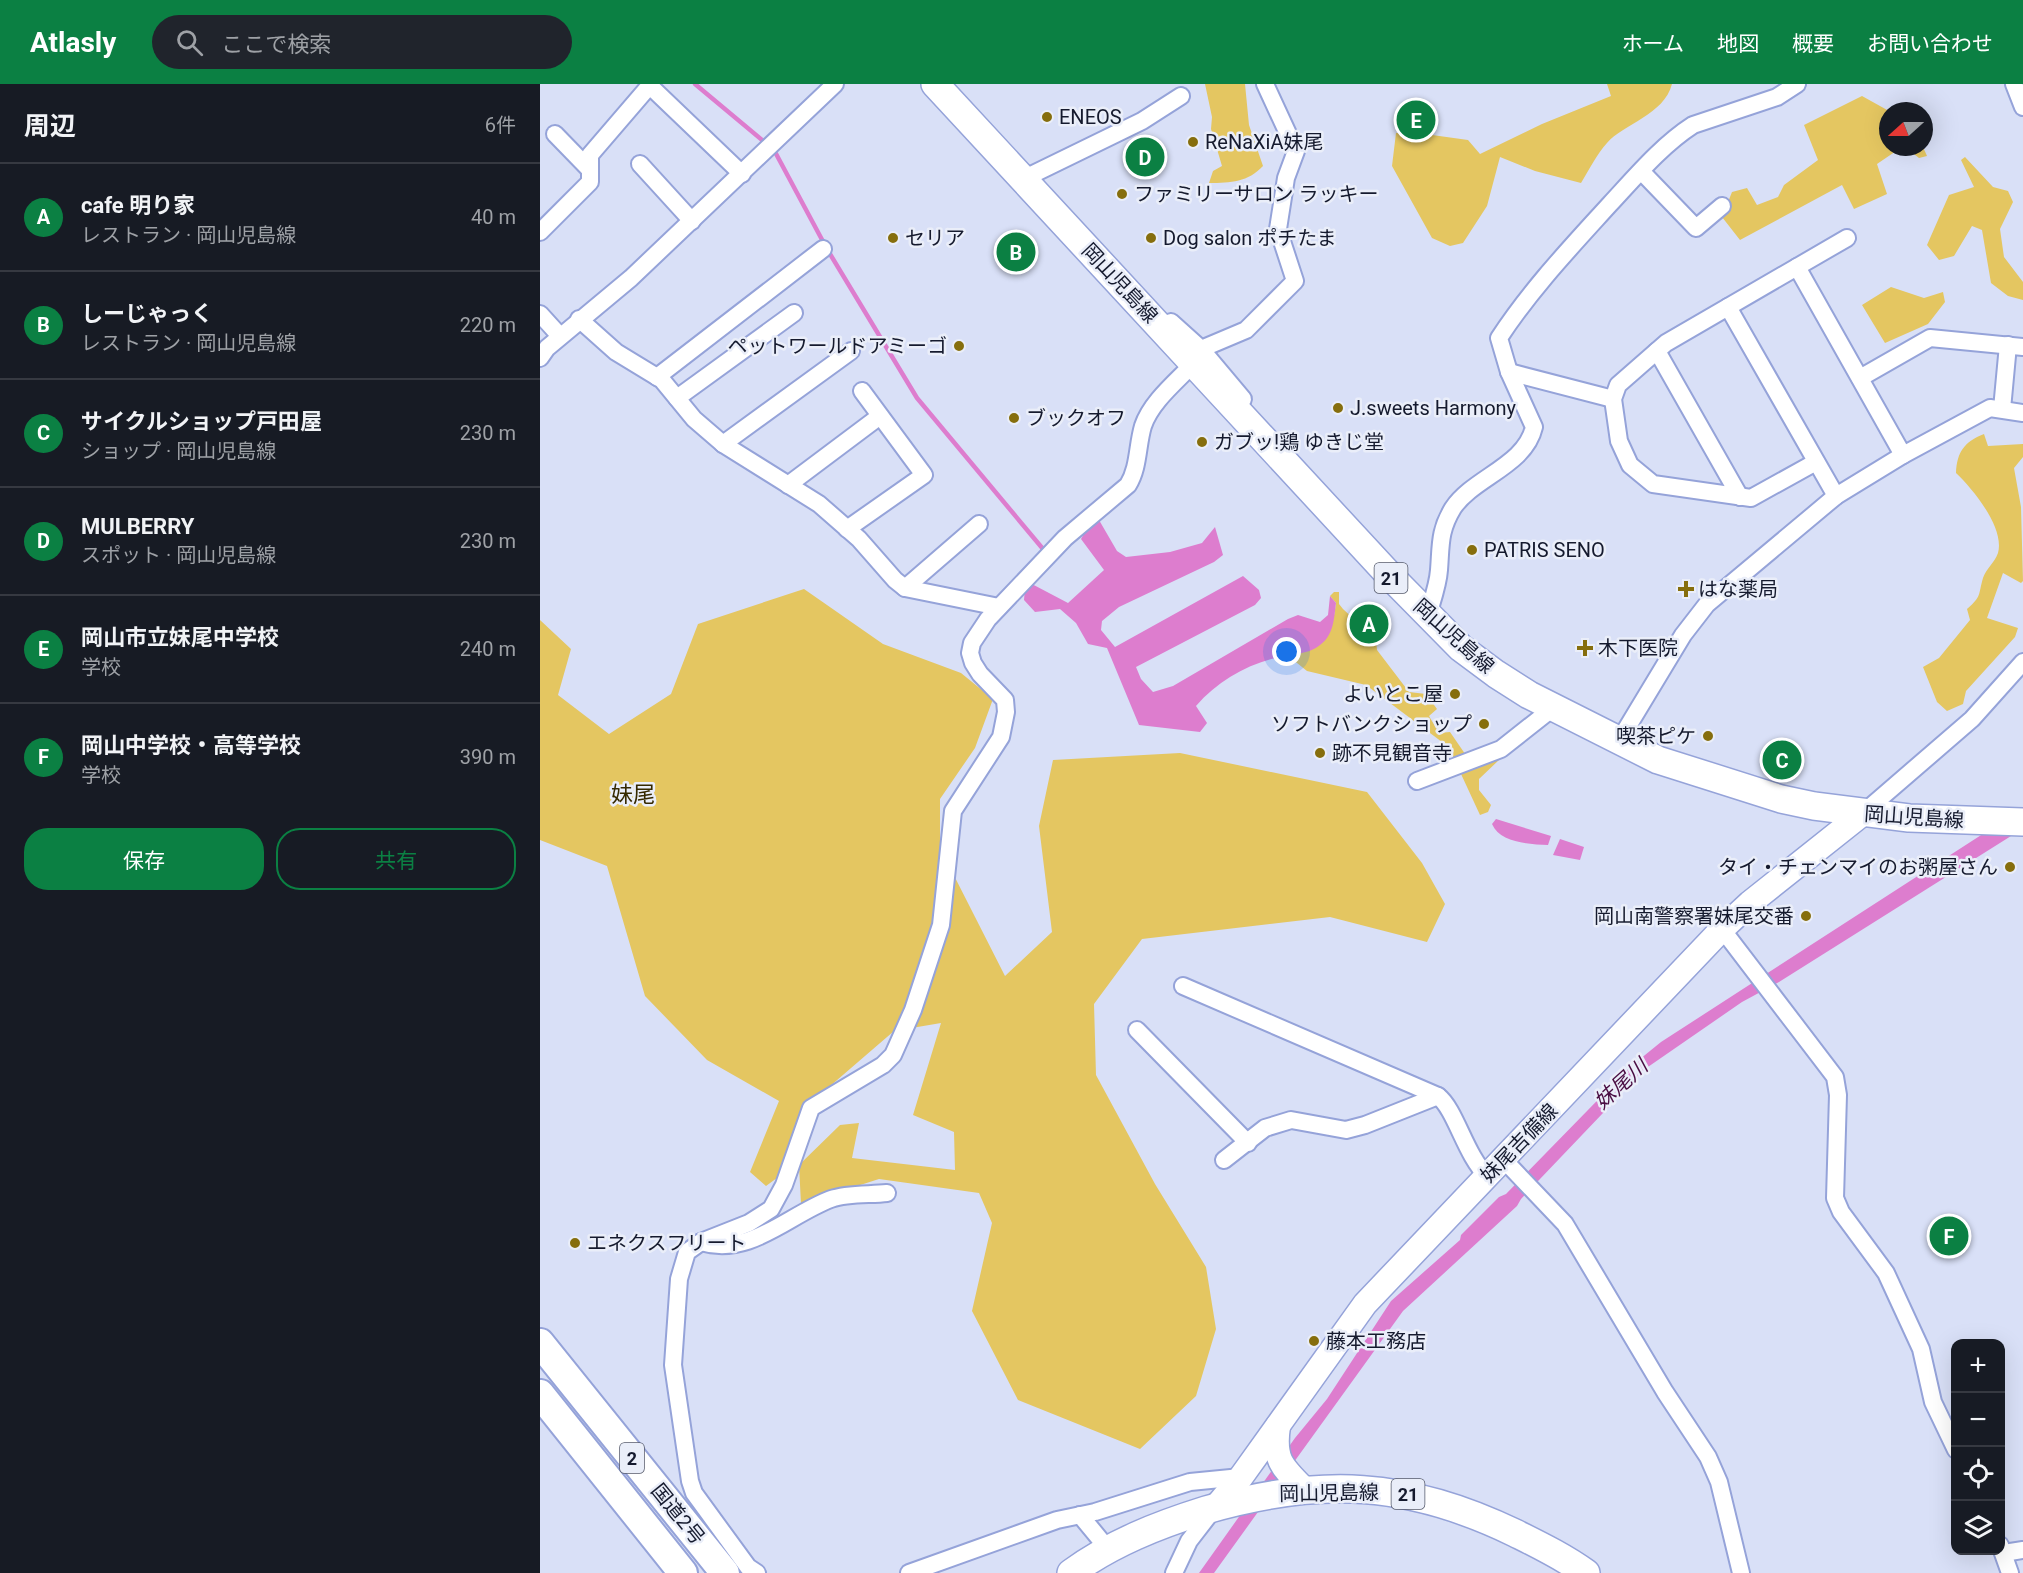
<!DOCTYPE html>
<html lang="ja">
<head>
<meta charset="utf-8">
<style>
	:root { --surface:#171b24; --page:#20242c; --text:#f1f3f6; --muted:#9ea1a6; --line:#363941; --accent:#0b8043 }
	body { margin:0; font-family:Roboto,"Noto Sans JP",sans-serif; background:var(--page); color:var(--text) }
	.controls { position:absolute; right:18px; bottom:18px; display:grid; overflow:hidden; border-radius:12px; box-shadow:0 6px 24px #0002 }
	.controls button { width:54px; height:54px; display:grid; place-items:center; padding:0; border:0; border-bottom:2px solid var(--line); background:var(--surface); color:var(--text); font:30px sans-serif }
	.compass { position:absolute; left:1339px; top:18px; width:54px; height:54px; border-radius:50%; background:var(--surface); box-shadow:0 6px 24px #0002; rotate:249deg }
	.you { position:absolute; left:747px; top:568px; width:21px; height:21px; margin:-15px; border:4px solid #fff; border-radius:50%; background:#1a73e8; box-shadow:0 0 0 9px #1a73e833 }
	.badge { display:grid; place-items:center; width:39px; height:39px; border-radius:50%; background:var(--accent); color:#fff; font-size:20px; font-weight:700 }
	.pin { position:absolute; translate:-50% -50%; border:3px solid #fff; box-shadow:0 2px 6px #0006 }
	.list { margin:0; padding:0; list-style:none }
	h2 { display:flex; justify-content:space-between; align-items:center; height:78px; margin:0; padding:0 24px; font-size:26px }
	h2 small { font-size:20px; font-weight:400; color:var(--muted) }
	.list li { display:grid; grid-template-columns:39px 1fr auto; gap:18px; align-items:center; box-sizing:border-box; height:108px; padding:0 24px; border-top:2px solid var(--line) }
	.list b { display:block; font-size:22px; white-space:nowrap }
	.list p { margin:0; font-size:20px; white-space:nowrap; color:var(--muted) }
	.list em { font-size:20px; font-style:normal; color:var(--muted) }
	.actions { display:flex; gap:12px; padding:18px 24px }
	.actions a { flex:1; padding:14px 0; border:2px solid var(--accent); border-radius:24px; text-align:center; font-size:21px; color:var(--accent) }
	.actions .main { background:var(--accent); color:#fff }
	.icon { flex:none; width:33px; height:33px; fill:none; stroke:currentColor; stroke-width:2; stroke-linecap:round; stroke-linejoin:round }
	.map { position:relative; flex:none; width:1483px; height:1489px; overflow:hidden }
	header { display:flex; align-items:center; gap:36px; box-sizing:border-box; height:84px; padding:0 30px; background:var(--accent); color:#fff }
	header strong { font-size:28px }
	nav { display:flex; gap:33px; margin-inline-start:auto; font-size:21px }
	.search { width:420px; height:54px; background:var(--page); display:flex; align-items:center; gap:15px; box-sizing:border-box; padding:0 21px; border-radius:33px; color:var(--muted); font-size:22px }
	main { display:flex }
	aside { flex:1; background:var(--surface) }
	.map>svg:first-child { display:block }
	.green { fill:#e4c661 }
	.water { fill:#dd7dce }
	.lines { fill:none; stroke-linecap:round; stroke-linejoin:round }
	.stream { stroke:#dd7dce; stroke-width:4.5 }
	.minor-casing { stroke:#95a3d9; stroke-width:20 }
	.secondary-casing { stroke:#95a3d9; stroke-width:27 }
	.primary-casing { stroke:#95a3d9; stroke-width:30 }
	.trunk-casing { stroke:#95a3d9; stroke-width:32 }
	.minor { stroke:#fff; stroke-width:16 }
	.secondary { stroke:#fff; stroke-width:24 }
	.primary { stroke:#fff; stroke-width:27 }
	.trunk { stroke:#fff; stroke-width:28 }
	.poi-dot { fill:#866e0d; stroke:#eaeef9; stroke-width:2 }
	.labels { text-anchor:middle; dominant-baseline:central; stroke-width:5; stroke-linejoin:round; paint-order:stroke }
	.shield { fill:#eaeef9; stroke:#555a6b; stroke-width:1.5 }
	.shield-label { font-size:18px; font-weight:bold; fill:#151a2e }
	.poi-label { font-size:20px; fill:#151a2e; stroke:#eaeef9; text-anchor:start }
	.street-label { font-size:20px; fill:#151a2e; stroke:#eaeef9 }
	.water-label { font-size:21px; font-style:italic; fill:#4a0e43; stroke:#eaeef9 }
	.quarter-label { font-size:22px; fill:#352900; stroke:#eaeef9 }
</style>
</head>
<body>
<header>
<strong>Atlasly</strong>
<div class="search"><svg class="icon" aria-label="search" viewBox="0 0 24 24"><circle cx="10" cy="10" r="6"/><path d="M15 15l6 6"/></svg>ここで検索</div>
<nav><a>ホーム</a><a>地図</a><a>概要</a><a>お問い合わせ</a></nav>
</header>
<main>
<aside>
<h2>周辺<small>6件</small></h2>
<ul class="list">
<li><span class="badge">A</span><div><b>cafe 明り家</b><p>レストラン · 岡山児島線</p></div><em>40 m</em></li>
<li><span class="badge">B</span><div><b>しーじゃっく</b><p>レストラン · 岡山児島線</p></div><em>220 m</em></li>
<li><span class="badge">C</span><div><b>サイクルショップ戸田屋</b><p>ショップ · 岡山児島線</p></div><em>230 m</em></li>
<li><span class="badge">D</span><div><b>MULBERRY</b><p>スポット · 岡山児島線</p></div><em>230 m</em></li>
<li><span class="badge">E</span><div><b>岡山市立妹尾中学校</b><p>学校</p></div><em>240 m</em></li>
<li><span class="badge">F</span><div><b>岡山中学校・高等学校</b><p>学校</p></div><em>390 m</em></li>
</ul>
<div class="actions"><a class="main">保存</a><a>共有</a></div>
</aside>
<div class="map">
<svg width="1483" height="1489" viewBox="0 0 1483 1489">
	<rect width="100%" height="100%" fill="#d9e0f7"/>
	<g class="green">
		<path d="M665,0H705L709,41L723,82C708,98 691,99 669,99L673,87L682,82L671,45L672,33Z"/>
		<path d="M1067,0H1132C1124,31 1083,40 1067,59C1057,70 1049,86 1041,99L995,87L960,73L947,122L923,159L910,162L892,154L852,82L856,49L885,50L928,56L940,70L1002,40L1071,12Z"/>
		<path d="M1322,12L1349,27L1348,63H1362L1337,80L1347,110L1314,125L1302,101L1200,156L1182,133L1192,108L1207,104L1217,121L1238,113L1244,101L1278,76L1264,41Z"/>
		<path d="M1365,63H1383L1387,72L1379,74Z"/>
		<path d="M1425,73L1453,103L1468,107L1473,118L1460,145L1464,173L1483,198V216L1468,212L1451,199L1442,146L1432,142L1414,172L1399,176L1387,161L1409,111L1434,103L1421,76Z"/>
		<path d="M1351,203L1384,214L1403,208L1405,218L1388,240L1345,259L1322,221Z"/>
		<path d="M1444,350L1448,362L1483,360V373L1474,384L1481,423L1483,497L1481,499L1463,489L1447,534L1478,544L1475,553L1426,607L1423,620L1407,627L1397,618L1383,583L1399,574L1430,536L1427,525C1442,512 1438,511 1443,494C1446,485 1455,478 1458,469C1465,444 1433,405 1416,389C1417,368 1424,358 1444,350Z"/>
		<path d="M264,505L343,560L421,589L453,615L435,664L400,715V764L465,892L512,848L499,742L513,676L640,669L827,708L882,779L905,820L887,858L790,833L602,855L554,920L556,991L615,1100L666,1183L676,1245L656,1312L600,1365L478,1316L432,1227L452,1139L439,1109L339,1095L261,1120L259,1081L300,1041L319,1039L312,1074L415,1086L414,1048L373,1031L401,939L354,947L289,1003L261,1030L241,1091L226,1102L210,1088L239,1017L167,976L105,912L67,782L0,756V536L31,565L18,611L69,650L131,610L158,540Z"/>
		<path d="M794,508H799V520L803,525L836,556L837,566L869,608L886,610L897,625L889,632L899,649L910,648L932,680L959,671L960,675L939,695V706L951,721L948,728L940,731L915,677L902,658L826,601L767,587L747,571C784,563 791,557 796,519L790,512Z"/>
	</g>
	<g class="water">
		<path d="M559,436L577,467L586,473L630,468L662,459L675,443L683,471L674,478L579,523L562,537L561,546L575,563L703,492L719,506L721,514L715,521L596,583L601,595L613,608L633,602L748,535L758,531L780,538L788,531L790,512L796,519C794,534 794,551 780,561C770,570 748,571 735,574C704,582 677,598 656,622L667,639L660,648L599,641L567,564L548,560L536,539L520,525L495,528L484,516L485,504L490,499L528,519L564,486L541,455L545,448Z"/>
		<path d="M1483,724V745L1479,747L1239,898L1202,918L1105,985L981,1115L977,1122L863,1227L674,1489H659L755,1354L787,1315L851,1217L920,1156L921,1151L959,1113L966,1110L1089,984L1121,958Z"/>
		<path d="M956,735L1011,752L1008,761C989,760 960,759 952,740Z"/>
		<path d="M1020,755L1044,763L1040,776L1013,771Z"/>
	</g>
	<g class="lines">
		<path class="stream" d="M155,0L234,66L287,165L377,314L503,465"/>
		<defs>
			<g id="minor">
				<path d="M1474,0L1483,23"/>
				<path d="M110,2L202,90"/>
				<path d="M15,50L50,86"/>
				<path d="M100,80L152,137"/>
				<path d="M1101,87L1156,144L1182,122"/>
				<path d="M483,95L602,37L641,12"/>
				<path d="M0,148L50,98V71L111,0"/>
				<path d="M1257,183L1363,371"/>
				<path d="M1188,223L1296,412"/>
				<path d="M0,230L20,252"/>
				<path d="M39,235L76,268L122,296L154,335L183,360L279,420L319,455L355,496L365,504L459,523"/>
				<path d="M631,238L661,265L706,246L755,197L738,145L746,94L756,67L725,0"/>
				<path d="M661,265L703,315"/>
				<path d="M1117,267L1200,413"/>
				<path d="M0,274L7,264L91,194L295,0"/>
				<path d="M969,288L1073,315"/>
				<path d="M117,293L283,165"/>
				<path d="M1320,294L1390,254L1483,263"/>
				<path d="M137,314L254,229"/>
				<path d="M1462,325L1468,261"/>
				<path d="M183,360L311,267"/>
				<path d="M1276,378L1211,414L1113,400L1090,381L1079,357L1073,315L1078,301L1126,259L1307,154"/>
				<path d="M248,401L340,332"/>
				<path d="M307,445L384,391L322,307"/>
				<path d="M365,504L439,440"/>
				<path d="M888,531C892,517 898,501 899,486C901,461 899,447 913,424C934,393 985,382 994,343L969,288L959,254C991,205 1031,163 1070,120C1096,92 1122,61 1153,41L1237,13L1257,0"/>
				<path d="M1079,657L1143,551L1167,520L1296,412L1363,371L1450,324L1483,329"/>
				<path d="M877,697L961,665L1013,624"/>
				<path d="M1322,730L1432,635L1483,578"/>
				<path d="M1182,845L1295,993L1298,1011L1295,1114L1301,1128L1346,1189L1381,1265L1393,1318L1416,1366"/>
				<path d="M643,902L898,1012C916,1026 925,1071 948,1093"/>
				<path d="M597,946L708,1059"/>
				<path d="M684,1076L725,1044L751,1036L806,1046L825,1041L898,1012"/>
				<path d="M964,1076L1025,1140L1125,1308L1168,1373L1179,1398L1201,1489"/>
				<path d="M161,1158C210,1173 248,1131 291,1115C308,1109 330,1111 347,1109"/>
				<path d="M540,1431L568,1465"/>
				<path d="M1460,1461L1470,1489"/>
				<path d="M1464,1469L1483,1466"/>
				<path d="M217,1489L208,1483L154,1409L150,1397L133,1281L139,1195L147,1168L161,1158L209,1139L231,1125L244,1101L271,1024L343,981L353,971L373,926L401,841L413,727L461,653L466,628L465,616L440,590L433,579L430,569L432,559L448,535L525,454L588,401C599,383 597,362 603,342C611,318 636,298 653,280"/>
				<path d="M369,1489L517,1436L555,1428L650,1398L701,1393"/>
				<path d="M634,1489L649,1457L673,1426"/>
			</g>
			<g id="secondary">
				<path d="M738,1342C733,1376 742,1383 765,1406"/>
				<path d="M675,1424L701,1393L825,1220L1182,845L1210,819L1322,730"/>
			</g>
			<g id="primary">
				<path d="M395,0L852,494L921,564L956,590L989,611L1118,676L1241,715L1274,722L1369,734L1483,738"/>
				<path d="M531,1489C572,1459 618,1441 666,1426C780,1393 868,1397 975,1449C999,1461 1024,1473 1046,1489"/>
			</g>
			<g id="trunk">
				<path d="M0,1259L185,1489"/>
				<path d="M0,1310L143,1489"/>
			</g>
		</defs>
		<use href="#minor" class="minor-casing"/>
		<use href="#secondary" class="secondary-casing"/>
		<use href="#primary" class="primary-casing"/>
		<use href="#trunk" class="trunk-casing"/>
		<use href="#minor" class="minor"/>
		<use href="#secondary" class="secondary"/>
		<use href="#primary" class="primary"/>
		<use href="#trunk" class="trunk"/>
	</g>
	<g class="poi-dot">
		<circle cx="507" cy="33" r="6"/>
		<circle cx="653" cy="58" r="6"/>
		<circle cx="582" cy="110" r="6"/>
		<circle cx="353" cy="154" r="6"/>
		<circle cx="611" cy="154" r="6"/>
		<circle cx="419" cy="262" r="6"/>
		<circle cx="798" cy="324" r="6"/>
		<circle cx="474" cy="334" r="6"/>
		<circle cx="662" cy="358" r="6"/>
		<circle cx="932" cy="466" r="6"/>
		<path d="M1143 496h6v6h6v6h-6v6h-6v-6h-6v-6h6z"/>
		<path d="M1042 555h6v6h6v6h-6v6h-6v-6h-6v-6h6z"/>
		<circle cx="915" cy="610" r="6"/>
		<circle cx="944" cy="640" r="6"/>
		<circle cx="1168" cy="652" r="6"/>
		<circle cx="780" cy="669" r="6"/>
		<circle cx="1470" cy="783" r="6"/>
		<circle cx="1266" cy="832" r="6"/>
		<circle cx="35" cy="1159" r="6"/>
		<circle cx="774" cy="1257" r="6"/>
	</g>
	<g class="labels">
		<g class="shield">
			<rect x="834.5" y="479" width="33" height="30" rx="4.5"/>
			<rect x="80" y="1359" width="24" height="30" rx="4.5"/>
			<rect x="851.5" y="1395" width="33" height="30" rx="4.5"/>
		</g>
		<g class="shield-label">
			<text x="851" y="494">21</text>
			<text x="92" y="1374">2</text>
			<text x="868" y="1410">21</text>
		</g>
		<g class="poi-label">
			<text x="519" y="33">ENEOS</text>
			<text x="665" y="58">ReNaXiA妹尾</text>
			<text x="594" y="110">ファミリーサロン ラッキー</text>
			<text x="365" y="154">セリア</text>
			<text x="623" y="154">Dog salon ポチたま</text>
			<text x="407" y="262" text-anchor="end">ペットワールドアミーゴ</text>
			<text x="810" y="324">J.sweets Harmony</text>
			<text x="486" y="334">ブックオフ</text>
			<text x="674" y="358">ガブッ!鶏 ゆきじ堂</text>
			<text x="944" y="466">PATRIS SENO</text>
			<text x="1158" y="505">はな薬局</text>
			<text x="1058" y="564">木下医院</text>
			<text x="903" y="610" text-anchor="end">よいとこ屋</text>
			<text x="932" y="640" text-anchor="end">ソフトバンクショップ</text>
			<text x="1156" y="652" text-anchor="end">喫茶ピケ</text>
			<text x="792" y="669">跡不見観音寺</text>
			<text x="1458" y="783" text-anchor="end">タイ・チェンマイのお粥屋さん</text>
			<text x="1254" y="832" text-anchor="end">岡山南警察署妹尾交番</text>
			<text x="47" y="1159">エネクスフリート</text>
			<text x="786" y="1257">藤本工務店</text>
		</g>
		<g class="street-label">
			<text transform="translate(580 199) rotate(47)">岡山児島線</text>
			<text transform="translate(914 552) rotate(42)">岡山児島線</text>
			<text transform="translate(1374 733) rotate(4)">岡山児島線</text>
			<text transform="translate(979 1059) rotate(-46)">妹尾吉備線</text>
			<text transform="translate(789 1409) rotate(-1)">岡山児島線</text>
			<text transform="translate(138 1430) rotate(51)">国道2号</text>
		</g>
		<g class="water-label">
			<text transform="translate(1081 1000) rotate(-42)">妹尾川</text>
		</g>
		<g class="quarter-label">
			<text x="93" y="710">妹尾</text>
		</g>
	</g>
</svg>
<div class="controls">
<button>+</button>
<button>−</button>
<button><svg class="icon" aria-label="locate" viewBox="0 0 24 24"><circle cx="12" cy="12" r="6"/><path d="M12 2v4M12 18v4M2 12h4M18 12h4"/></svg></button>
<button><svg class="icon" aria-label="layers" viewBox="0 0 24 24"><path d="M12 4l9 5-9 5-9-5zM3 14l9 5 9-5"/></svg></button>
</div>
<svg class="compass" viewBox="-18 -18 36 36"><path d="M0-13l5 13h-10z" fill="#e53935"/><path d="M0 13l5-13h-10z" fill="#9ea1a6"/></svg>
<div class="you"></div>
<div class="pin badge" style="left:829px;top:540px">A</div>
<div class="pin badge" style="left:476px;top:168px">B</div>
<div class="pin badge" style="left:1242px;top:676px">C</div>
<div class="pin badge" style="left:605px;top:73px">D</div>
<div class="pin badge" style="left:876px;top:36px">E</div>
<div class="pin badge" style="left:1409px;top:1152px">F</div>
</div>
</main>
</body>
</html>
